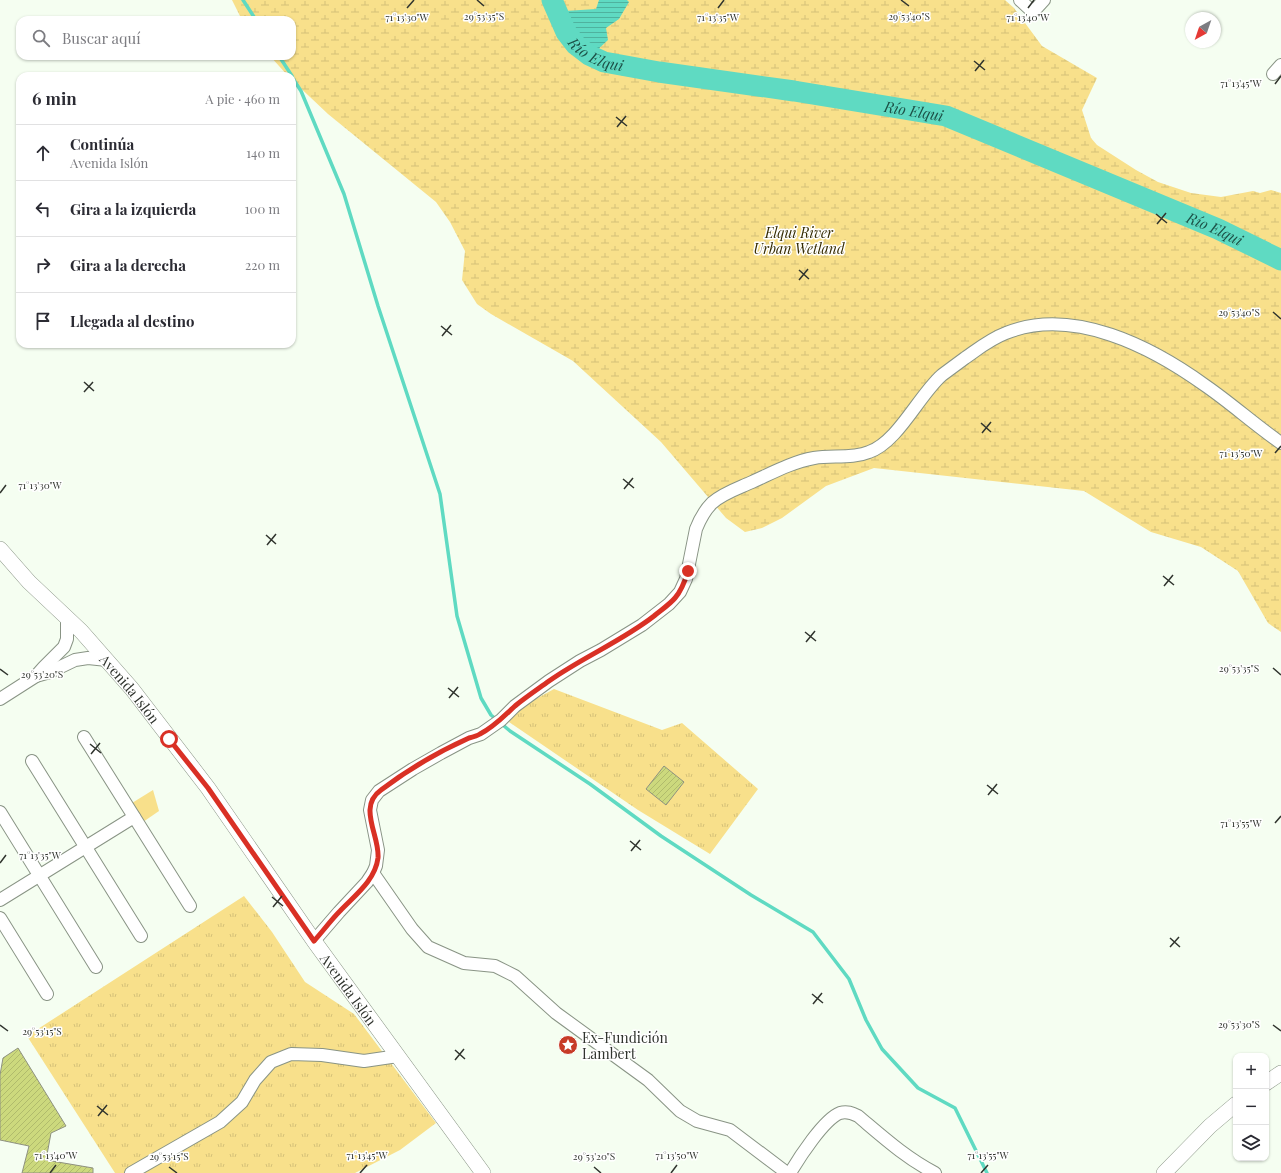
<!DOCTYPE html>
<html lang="es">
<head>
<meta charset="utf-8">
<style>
	:root { --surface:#fff; --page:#f7f7f7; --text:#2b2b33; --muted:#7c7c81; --line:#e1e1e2 }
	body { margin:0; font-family:"Playfair Display",serif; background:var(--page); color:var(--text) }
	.controls { position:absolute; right:12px; bottom:12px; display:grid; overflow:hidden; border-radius:8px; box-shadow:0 1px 3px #0004 }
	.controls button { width:36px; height:36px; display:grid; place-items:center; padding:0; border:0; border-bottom:1px solid var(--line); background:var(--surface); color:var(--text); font:20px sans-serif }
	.compass { position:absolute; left:1185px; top:12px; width:36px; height:36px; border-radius:50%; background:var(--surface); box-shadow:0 1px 3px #0004; rotate:220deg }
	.stop { position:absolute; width:12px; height:12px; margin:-9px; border:3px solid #d93025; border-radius:50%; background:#fff }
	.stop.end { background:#d93025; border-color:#fff; box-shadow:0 1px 4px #0008 }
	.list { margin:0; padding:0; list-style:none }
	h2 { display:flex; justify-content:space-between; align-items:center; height:52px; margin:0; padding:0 16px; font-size:17px }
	h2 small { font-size:13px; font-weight:400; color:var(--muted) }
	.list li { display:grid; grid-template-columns:26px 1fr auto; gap:12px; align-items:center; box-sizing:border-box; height:56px; padding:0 16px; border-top:1px solid var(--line) }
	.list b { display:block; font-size:15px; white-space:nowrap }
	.list p { margin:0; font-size:13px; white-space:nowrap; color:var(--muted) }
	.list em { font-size:13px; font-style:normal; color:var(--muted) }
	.icon { flex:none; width:22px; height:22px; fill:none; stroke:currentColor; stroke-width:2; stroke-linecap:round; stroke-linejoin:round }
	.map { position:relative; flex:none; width:1281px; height:1173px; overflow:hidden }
	.search { position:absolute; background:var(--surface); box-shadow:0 1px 3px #0004; left:16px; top:16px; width:280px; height:44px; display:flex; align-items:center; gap:10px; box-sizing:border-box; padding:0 14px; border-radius:12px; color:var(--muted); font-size:15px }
	.panel { position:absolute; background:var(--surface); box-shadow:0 1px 3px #0004; left:16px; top:72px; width:280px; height:276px; border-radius:12px }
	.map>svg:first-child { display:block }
	.grass { fill:url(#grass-tufts) }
	.wetland { fill:url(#wetland-marsh) }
	.park { fill:#f8e08b }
	.water { fill:url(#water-rules) }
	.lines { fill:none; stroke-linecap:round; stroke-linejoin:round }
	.stream { stroke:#5fdac2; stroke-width:3.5 }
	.river { stroke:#5fdac2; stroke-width:21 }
	.building { fill:url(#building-hatch); stroke:#8e9180 }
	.minor-casing { stroke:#899485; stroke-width:14 }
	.major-casing { stroke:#899485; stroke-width:16 }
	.minor { stroke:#fff; stroke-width:12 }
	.major { stroke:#fff; stroke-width:15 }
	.route { stroke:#d93025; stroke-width:5 }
	.ticks { fill:none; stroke:#30342e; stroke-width:1.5 }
	.labels { text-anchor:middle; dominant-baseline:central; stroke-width:3; stroke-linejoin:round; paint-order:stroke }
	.park-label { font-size:14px; font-style:italic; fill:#352b01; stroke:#fff }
	.street-label { font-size:14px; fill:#30342e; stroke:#fff }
	.poi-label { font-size:14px; fill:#30342e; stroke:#fff; text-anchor:start }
	.water-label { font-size:15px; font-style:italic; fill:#1c5147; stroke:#fff }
	.ticks-label { font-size:10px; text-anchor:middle; fill:#30342e; stroke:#fff; stroke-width:3; stroke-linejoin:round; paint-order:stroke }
</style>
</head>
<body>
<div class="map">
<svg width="1281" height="1173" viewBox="0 0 1281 1173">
	<defs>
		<pattern id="grass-tufts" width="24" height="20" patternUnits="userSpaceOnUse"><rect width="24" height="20" fill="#f8e08b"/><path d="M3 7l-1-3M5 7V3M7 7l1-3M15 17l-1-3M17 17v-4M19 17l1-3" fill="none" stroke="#d5c178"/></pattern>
		<pattern id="wetland-marsh" width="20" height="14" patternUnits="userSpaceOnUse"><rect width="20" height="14" fill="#f8e08b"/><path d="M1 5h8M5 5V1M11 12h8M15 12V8" fill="none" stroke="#d5c178"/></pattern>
		<pattern id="water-rules" width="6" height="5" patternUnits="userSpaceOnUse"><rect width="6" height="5" fill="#5fdac2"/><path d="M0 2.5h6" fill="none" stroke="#4fb29e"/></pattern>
		<pattern id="building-hatch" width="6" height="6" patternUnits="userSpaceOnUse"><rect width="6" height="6" fill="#ccd97d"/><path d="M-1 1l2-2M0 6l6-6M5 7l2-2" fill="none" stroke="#b0bb6c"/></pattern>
	</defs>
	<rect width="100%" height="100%" fill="#f5fef1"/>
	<g class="grass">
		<path d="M554,689L662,730L682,723L758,789L710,854L638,810L509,722L521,707Z"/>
		<path d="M244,896L272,932L305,982L354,1014L436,1123L400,1150L355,1173H115L27,1036Z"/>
	</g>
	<path class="wetland" d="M232,0H1005L1014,8L1042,46L1097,78L1082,110L1091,138L1097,145L1136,170L1158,182L1191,193L1221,197L1253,191L1260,193L1271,190L1281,193V632L1268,623L1238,571L1201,547L1151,532L1084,491L874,468L826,486L782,518L762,528L745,532L726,518L661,442L573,361L491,314L477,304L462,280L465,251L450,222L436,202L328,114L292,80V76H288L270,56H292V20H242Z"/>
	<path class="park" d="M153,790L159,811L143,822L132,803Z"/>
	<path class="water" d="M599,0H627L629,2L619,19L606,28L608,40L593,54L576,29L568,23L565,11L596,9Z"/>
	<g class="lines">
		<g class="stream">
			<path d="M243,0L256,20"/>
			<path d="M279,56L292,76"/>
			<path d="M292,77L301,91L344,194L378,306L440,494L457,616L481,698L491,715L510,731L590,784L661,836L751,895L813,932L849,979L866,1020L882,1049L918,1088L955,1108L987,1173"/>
		</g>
		<path class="river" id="s1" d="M552,0L566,32L576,45L589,55L604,62L659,72L794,91L946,116L1218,229L1281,260"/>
	</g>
	<g class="building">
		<path d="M664,766L684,782L666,805L646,789Z"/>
		<path d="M18,1048L66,1126L51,1133L46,1160L93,1168V1173H22L29,1146L0,1140V1075L3,1058Z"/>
	</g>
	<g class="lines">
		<defs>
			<g id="minor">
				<path d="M1020,0L1033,12L1044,0"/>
				<path d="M1273,74L1281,65"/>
				<path d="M36,676L44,667L64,647L67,639V618"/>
				<path d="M0,699L36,676L50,672L75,660L88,658L107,660"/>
				<path d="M84,737L190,906"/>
				<path d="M32,761L141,936"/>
				<path d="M0,812L96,967"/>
				<path d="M373,873L412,929L428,947L464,963L495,966L515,976L556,1013L648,1080L680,1111L697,1121L730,1130L787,1173"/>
				<path d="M0,900L134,817"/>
				<path d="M0,918L47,994"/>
				<path d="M314,941L339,912L367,882L373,873L376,866L378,850L370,810L372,800L379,791L413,769L441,753L469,738L481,734L501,720L515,706L549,681L580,661L601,650L642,625L669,604L680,592L686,579L696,529C700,519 704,511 712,503C723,493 739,488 752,482C772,473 792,462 814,458C832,455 852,459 869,452C898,442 919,395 942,375C950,369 957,364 965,358C978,349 990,339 1006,333C1073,306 1152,347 1206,386C1232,404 1255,425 1281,443"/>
				<path d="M131,1173L220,1122L242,1102L255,1080L271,1062L291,1054L322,1055L364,1061L398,1056"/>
				<path d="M790,1173C799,1158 824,1119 840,1113C847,1111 852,1113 858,1116C883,1137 906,1158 935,1173"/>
			</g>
			<g id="major">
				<path id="s2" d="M0,549L29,582L81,631L132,689L208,788L314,941L483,1173"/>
				<path d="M1266,1083L1281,1073"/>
				<path d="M1164,1173L1210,1126L1236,1104"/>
			</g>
		</defs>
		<use href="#minor" class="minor-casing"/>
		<use href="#major" class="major-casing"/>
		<use href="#minor" class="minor"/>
		<use href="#major" class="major"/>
	</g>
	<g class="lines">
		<path class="route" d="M169,739L208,788L314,941C323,931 331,920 340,911C354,896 375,881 378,858C380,836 357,807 381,790C406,771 440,751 469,738C473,737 477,736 480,734C494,727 504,716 515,706C526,697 538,689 549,681C583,657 622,641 654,616C661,610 669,605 675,598C682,590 685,581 688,571"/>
	</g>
	<path class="ticks" d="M477,0L484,6M901,0L909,6M407,8L414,0M718,8L724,0M1028,8L1034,0M974,61L985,70M975,71L984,60M1275,84L1281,76M616,117L627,126M617,127L626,116M1156,214L1167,223M1157,224L1166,213M799,270L809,279M799,280L808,269M1273,312L1281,319M441,326L452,335M442,336L451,325M84,382L94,391M84,392L93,382M981,423L991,432M982,433L991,422M1275,453L1281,446M623,479L634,488M624,489L633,478M0,493L6,485M266,535L276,544M267,545L276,534M1163,576L1174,585M1164,586L1173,575M805,632L816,641M806,642L815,631M1273,668L1281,675M0,669L8,675M448,688L459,697M449,698L458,687M90,744L101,753M91,754L100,743M987,785L998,794M988,795L997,784M1275,823L1281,816M630,841L641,850M631,851L640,840M0,863L6,855M272,897L283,906M273,907L282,896M1170,938L1180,947M1170,947L1179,937M812,994L823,1003M813,1004L822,993M0,1025L8,1031M1273,1025L1281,1031M455,1050L465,1059M455,1060L464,1049M97,1106L108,1115M98,1116L107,1105M169,1167L177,1173M594,1167L601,1173M50,1173L56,1165M360,1173L367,1165M671,1173L677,1165M981,1173L988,1165"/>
	<defs>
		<symbol id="sight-disc" viewBox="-11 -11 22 22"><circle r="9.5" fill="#c73b27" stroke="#fff"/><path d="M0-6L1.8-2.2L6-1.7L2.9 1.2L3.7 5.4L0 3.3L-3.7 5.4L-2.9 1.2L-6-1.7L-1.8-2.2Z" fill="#fff"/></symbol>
	</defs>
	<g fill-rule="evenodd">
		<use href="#sight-disc" x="557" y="1034" width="22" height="22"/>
	</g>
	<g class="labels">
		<g class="park-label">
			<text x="799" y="232">Elqui River<tspan x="799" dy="16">Urban Wetland</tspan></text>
		</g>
		<g class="street-label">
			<text stroke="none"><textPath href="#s2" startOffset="191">Avenida Islón</textPath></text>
			<text stroke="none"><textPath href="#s2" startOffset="563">Avenida Islón</textPath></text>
		</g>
		<g class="poi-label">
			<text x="582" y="1037">Ex-Fundición<tspan x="582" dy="16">Lambert</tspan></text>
		</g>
		<g class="water-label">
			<text stroke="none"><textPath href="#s1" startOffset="74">Río Elqui</textPath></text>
			<text stroke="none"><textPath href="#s1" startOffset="398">Río Elqui</textPath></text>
			<text stroke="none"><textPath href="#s1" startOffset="722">Río Elqui</textPath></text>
		</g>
	</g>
	<g class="ticks-label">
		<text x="909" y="20">29°53'40"S</text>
		<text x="484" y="20">29°53'35"S</text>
		<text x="407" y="21">71°13'30"W</text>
		<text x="718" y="21">71°13'35"W</text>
		<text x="1028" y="21">71°13'40"W</text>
		<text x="1241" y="87">71°13'45"W</text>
		<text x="1239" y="316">29°53'40"S</text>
		<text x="1241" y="457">71°13'50"W</text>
		<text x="40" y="489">71°13'30"W</text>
		<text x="1239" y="672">29°53'35"S</text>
		<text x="42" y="678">29°53'20"S</text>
		<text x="1241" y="827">71°13'55"W</text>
		<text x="40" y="859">71°13'35"W</text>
		<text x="1239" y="1028">29°53'30"S</text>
		<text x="42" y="1035">29°53'15"S</text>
		<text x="56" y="1159">71°13'40"W</text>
		<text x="367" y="1159">71°13'45"W</text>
		<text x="677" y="1159">71°13'50"W</text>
		<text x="988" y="1159">71°13'55"W</text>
		<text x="169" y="1160">29°53'15"S</text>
		<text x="594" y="1160">29°53'20"S</text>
	</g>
</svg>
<div class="controls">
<button>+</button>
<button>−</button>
<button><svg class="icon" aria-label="layers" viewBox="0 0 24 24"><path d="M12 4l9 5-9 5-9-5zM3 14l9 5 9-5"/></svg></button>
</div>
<svg class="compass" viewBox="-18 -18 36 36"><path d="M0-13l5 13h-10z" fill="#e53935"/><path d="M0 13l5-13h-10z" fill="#7c7c81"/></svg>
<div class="stop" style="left:169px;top:739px"></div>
<div class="stop end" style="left:688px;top:571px"></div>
<div class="search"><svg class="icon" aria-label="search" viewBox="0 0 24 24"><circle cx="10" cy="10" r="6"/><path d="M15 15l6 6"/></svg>Buscar aquí</div>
<section class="panel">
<h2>6 min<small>A pie · 460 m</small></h2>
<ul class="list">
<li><svg class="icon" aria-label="ahead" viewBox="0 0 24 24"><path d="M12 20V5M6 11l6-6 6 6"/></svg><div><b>Continúa</b><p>Avenida Islón</p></div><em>140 m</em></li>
<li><svg class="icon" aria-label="left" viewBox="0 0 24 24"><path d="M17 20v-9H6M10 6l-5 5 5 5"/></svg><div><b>Gira a la izquierda</b></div><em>100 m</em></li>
<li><svg class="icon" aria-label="right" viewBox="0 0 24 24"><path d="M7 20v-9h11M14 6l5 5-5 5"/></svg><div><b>Gira a la derecha</b></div><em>220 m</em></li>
<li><svg class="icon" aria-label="arrive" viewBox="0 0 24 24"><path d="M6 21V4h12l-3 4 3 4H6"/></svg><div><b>Llegada al destino</b></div></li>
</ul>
</section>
</div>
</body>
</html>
